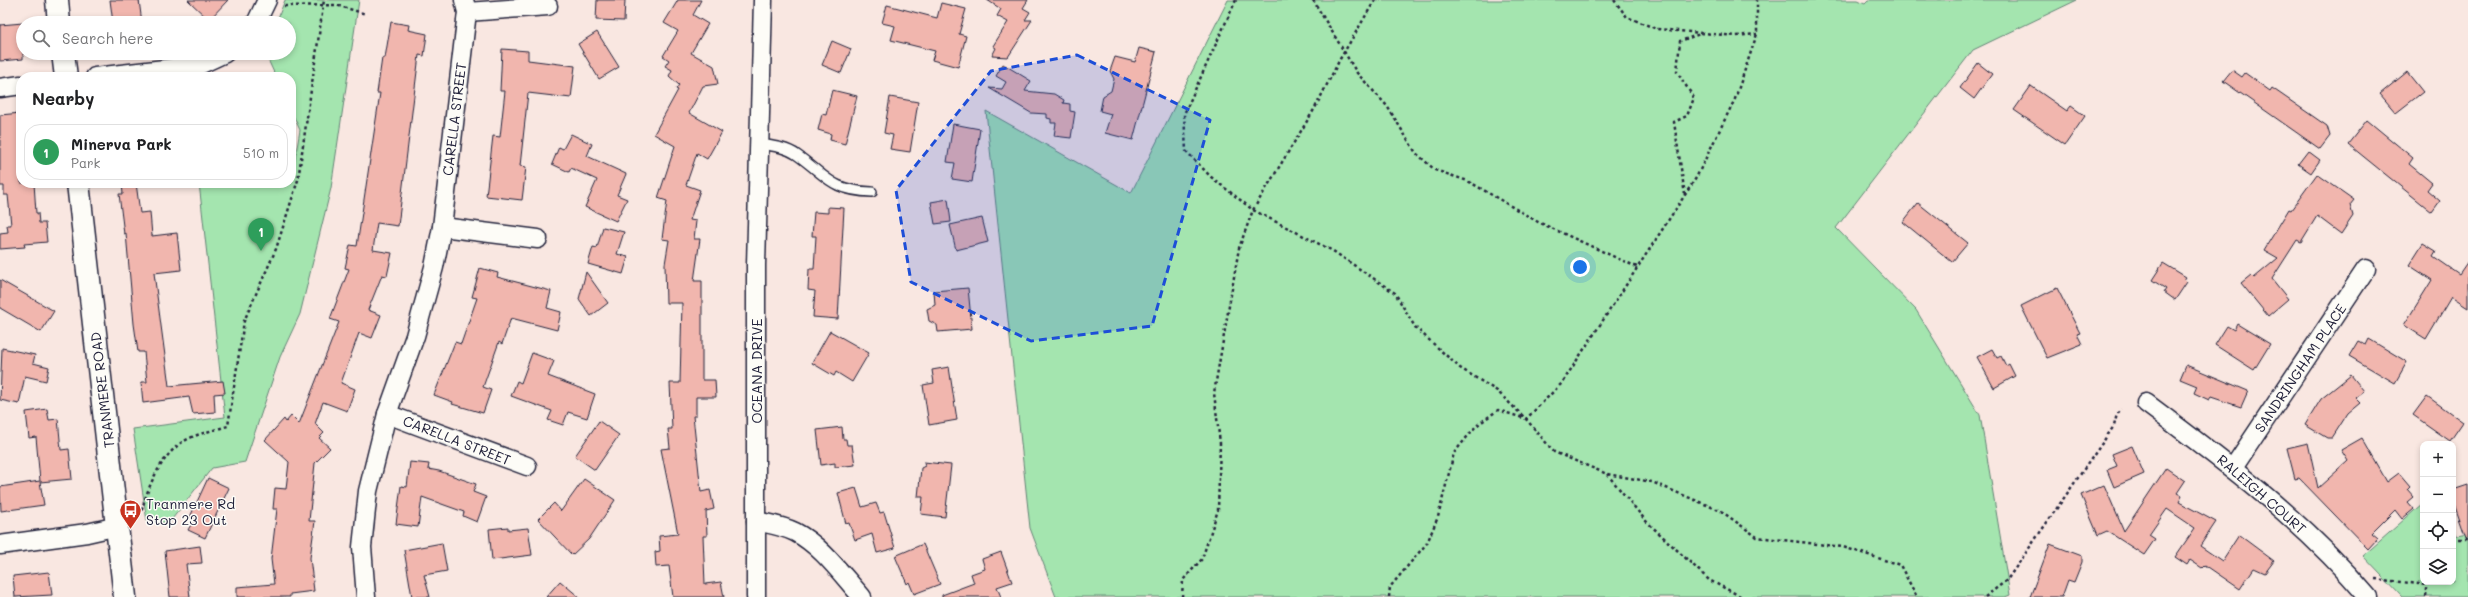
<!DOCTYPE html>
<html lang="en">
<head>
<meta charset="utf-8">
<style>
	:root { --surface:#fff; --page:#f6f6f6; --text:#202124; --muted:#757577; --line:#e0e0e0; --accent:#ea580c }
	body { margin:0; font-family:Mali,sans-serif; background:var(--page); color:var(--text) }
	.controls { position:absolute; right:12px; bottom:12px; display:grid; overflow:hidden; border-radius:8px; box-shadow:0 2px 6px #0003 }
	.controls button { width:36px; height:36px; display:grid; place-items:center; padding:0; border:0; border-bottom:1px solid var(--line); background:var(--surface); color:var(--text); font:20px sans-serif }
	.you { position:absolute; left:1580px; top:267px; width:14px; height:14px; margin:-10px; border:3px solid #fff; border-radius:50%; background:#1a73e8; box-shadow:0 0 0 6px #1a73e833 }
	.badge { display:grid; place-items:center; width:26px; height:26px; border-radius:50%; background:var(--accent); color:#fff; font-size:13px; font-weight:700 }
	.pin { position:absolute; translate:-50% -33px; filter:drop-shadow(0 1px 2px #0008) }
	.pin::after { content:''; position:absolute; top:21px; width:14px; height:12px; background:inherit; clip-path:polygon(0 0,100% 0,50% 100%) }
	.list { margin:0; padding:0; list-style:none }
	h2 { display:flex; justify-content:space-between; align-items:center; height:52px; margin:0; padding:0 16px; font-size:17px }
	h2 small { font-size:13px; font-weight:400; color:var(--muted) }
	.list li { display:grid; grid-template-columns:26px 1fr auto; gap:12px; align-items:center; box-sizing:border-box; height:56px; margin:0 8px 8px; padding:0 8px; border:1px solid var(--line); border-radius:16px }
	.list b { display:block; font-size:15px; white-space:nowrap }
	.list p { margin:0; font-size:13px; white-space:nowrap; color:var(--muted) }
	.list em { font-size:13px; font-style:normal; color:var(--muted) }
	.icon { flex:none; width:22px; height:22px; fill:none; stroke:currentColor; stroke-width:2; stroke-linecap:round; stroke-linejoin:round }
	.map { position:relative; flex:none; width:2468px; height:597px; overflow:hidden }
	.search { position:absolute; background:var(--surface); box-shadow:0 2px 6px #0003; left:16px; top:16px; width:280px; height:44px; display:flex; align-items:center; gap:10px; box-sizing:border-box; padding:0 14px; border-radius:22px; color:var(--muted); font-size:15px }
	.panel { position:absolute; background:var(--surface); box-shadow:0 2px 6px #0003; left:16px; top:72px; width:280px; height:116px; border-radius:16px }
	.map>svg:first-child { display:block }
	.green { fill:#a4e5af; stroke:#638475 }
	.building { fill:#f1b6ae; stroke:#22223b }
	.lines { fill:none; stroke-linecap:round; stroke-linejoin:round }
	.service-casing { stroke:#22223b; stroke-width:12 }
	.minor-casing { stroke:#22223b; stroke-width:21 }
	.tertiary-casing { stroke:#22223b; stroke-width:25 }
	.path { stroke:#22223b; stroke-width:2.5; stroke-dasharray:3 3; stroke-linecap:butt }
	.service { stroke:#fdfcf7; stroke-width:9 }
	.minor { stroke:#fdfcf7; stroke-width:18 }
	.tertiary { stroke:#fdfcf7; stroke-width:22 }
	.marked { fill:#1d4ed8; fill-opacity:0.2; stroke:#1d4ed8; stroke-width:3; stroke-dasharray:8 5; stroke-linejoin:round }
	.labels { text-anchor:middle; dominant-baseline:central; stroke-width:3; stroke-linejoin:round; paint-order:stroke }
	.street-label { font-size:14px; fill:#22223b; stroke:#fdfcf7 }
	.poi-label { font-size:14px; fill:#22223b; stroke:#fdfcf7; text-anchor:start }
</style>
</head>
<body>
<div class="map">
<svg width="2468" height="597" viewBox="0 0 2468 597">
	<rect width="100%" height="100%" fill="#f9e7e1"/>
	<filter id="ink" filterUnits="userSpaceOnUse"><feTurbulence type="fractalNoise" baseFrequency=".025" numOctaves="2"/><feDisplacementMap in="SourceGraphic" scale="8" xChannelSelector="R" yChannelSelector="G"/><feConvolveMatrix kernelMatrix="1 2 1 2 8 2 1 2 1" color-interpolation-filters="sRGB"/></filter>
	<g filter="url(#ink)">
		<g class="green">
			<path d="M285,0H359L331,188L300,314L280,357L245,462L212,468L169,523L147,521L133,429L225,417L199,183H291L300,130L291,111V77H276L265,53H289V23H276Z"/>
			<path d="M1228,0H1858L1865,3L1868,0H2077L1973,50L1836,228L1916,310L1980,415L2010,595L2005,597H1056L1030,528L986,111L1131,193Z"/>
			<path d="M2423,503V582H2453V530L2458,536L2468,534V597H2402L2363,556Z"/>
		</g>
		<g class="building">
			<path d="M110,0H139L142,23H113Z"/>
			<path d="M188,0H228L209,20Z"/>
			<path d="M597,0H625L624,21L596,20Z"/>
			<path d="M678,0H701L693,15L708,24L691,53L714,66L718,84L703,86L689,113L722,132L707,159L697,153L686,185L700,190L690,220L696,221L694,239H700L694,281H702V380H715L716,397H696V416H693L701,492L710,490L714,509L706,511L707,536H703L705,584L721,582L724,597H673L669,566L656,567L655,552L660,551L659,536L678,534L661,449L670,448L668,429H672L670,383H680L682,303H666L665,264L669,240L662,239L667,201L658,198L675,146L654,134L678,90L676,89L679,85L669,76L672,70L665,66L669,60L663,56L678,31L664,23Z"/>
			<path d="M987,0H1028L1023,8L1030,12L1025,20H1032L1008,57L992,56L996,48L993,46L1008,22L997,16L1001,9Z"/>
			<path d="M941,3L966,9L959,34L966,36L958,67L932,60L935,51L891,40L895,26L882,23L887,5L937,18Z"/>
			<path d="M391,22L409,25L408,30L427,34L424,56L419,55L398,226L377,223L373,250L392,253L387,276L382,275L368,310L381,315L372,338L359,333L341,383L355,389L347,411L323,402L315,424L324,433L319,438L330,448L315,463L309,521H315L310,558L314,591L290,594V597H237V587L274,584L271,559L277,509H273L275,488L286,489L289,462L265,440L284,419L286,422L291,416L299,424L339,322L330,319L349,269L345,268L350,245L357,246L380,93H377L382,58H385Z"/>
			<path d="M23,23V59L0,61V25Z"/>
			<path d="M597,32L619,67L599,79L578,44Z"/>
			<path d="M832,41L851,49L841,73L822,65Z"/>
			<path d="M1139,48L1156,52L1133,140L1105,133L1111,114L1100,111L1103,96L1111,91L1114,79L1110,71L1115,57L1135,62Z"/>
			<path d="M502,49L528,51V60L575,66L571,98L528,93L520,166L526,167L522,200L486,196L493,136L500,137L505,91H500Z"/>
			<path d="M1978,63L1992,74L1974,99L1960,88Z"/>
			<path d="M1003,64L1031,81L1025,91L1054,94L1064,100L1063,103L1070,104V111L1075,112L1071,138L1054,136L1056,123H1051V119L1047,118V114L1031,113L989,88L1002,89L1006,82L996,76Z"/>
			<path d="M2232,70L2242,77L2245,73L2270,91L2272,88L2327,126L2330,136L2320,149L2223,81Z"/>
			<path d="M2407,72L2423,92L2396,113L2380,94Z"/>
			<path d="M2031,86L2067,111L2071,106L2085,116L2065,145L2014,110Z"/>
			<path d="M832,90L857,96L845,144L830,140L831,134L818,130L822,114L826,115Z"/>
			<path d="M890,97L918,102L910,152L890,149L893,135L884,133Z"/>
			<path d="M21,113V183H34L36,213H38L39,223H45L47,242L24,244L25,247L0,249V233L8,232L7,225H11L8,195H4V186H0V115Z"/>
			<path d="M2367,120L2413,158L2409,164L2432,183L2427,190L2440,201L2432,212L2348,144Z"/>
			<path d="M953,124L980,129L972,182L952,179L955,163L947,162Z"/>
			<path d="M571,134L592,144L587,156L626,174L617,195L627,199L616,221L585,207L597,180L571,168L569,172L552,164L559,147L563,149Z"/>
			<path d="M2308,151L2320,160L2311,173L2298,164Z"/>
			<path d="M2317,174L2354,200L2350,205L2353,216L2341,234L2317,216L2301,242L2297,240L2272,279L2288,299L2268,316L2241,283L2251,275L2254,278L2278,258L2264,250L2289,209L2291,210Z"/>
			<path d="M122,183H136L140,213L150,212L152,236L177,233L181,270L154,273L169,386L223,381L225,393L214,394L215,412L193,414L189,397L143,403L141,382H147L144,352H138L134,324L126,233L124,234L119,194H123Z"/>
			<path d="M948,199L951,222L935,224L931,202Z"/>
			<path d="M1918,203L1968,243L1952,262L1903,222Z"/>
			<path d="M828,207L844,208L838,319L813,317L815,291L808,290L809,269H814L816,236H812L814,212L828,213Z"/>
			<path d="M982,218L988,242L956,250L950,225Z"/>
			<path d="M603,227L624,232L617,254L628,257L623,274L588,264L593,247L597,248Z"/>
			<path d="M2423,243L2436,251L2433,256L2459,274L2468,261V308L2451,297L2426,339L2404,325L2432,280L2409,265Z"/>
			<path d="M2163,263L2186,277L2184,280L2187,282L2175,300L2164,292L2166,289L2152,280Z"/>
			<path d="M480,268L498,273L497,277L551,291L547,308L561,312L557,330L511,318L502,344L499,342L483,387L491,390L483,413L452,404L453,402L434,395L455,342L461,344L477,298L472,297Z"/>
			<path d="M586,272L608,303L591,316L579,299Z"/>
			<path d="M0,280L54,311L41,332L0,308Z"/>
			<path d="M968,288L972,329L938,332L937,325L929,321L927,309L935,305L934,291Z"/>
			<path d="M2057,288L2080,333L2077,334L2082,344L2047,358L2021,306Z"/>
			<path d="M2237,324L2270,344L2254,370L2215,345L2227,326L2234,330Z"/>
			<path d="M830,331L869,353L852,382L836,372L834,376L812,363Z"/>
			<path d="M2369,339L2407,362L2395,383L2349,356L2358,341L2366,345Z"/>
			<path d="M2,348L35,355L33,363L49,367L46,381L25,376L19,404L0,400Z"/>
			<path d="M1992,349L1997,358L2001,356L2006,366L2009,364L2015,376L1994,388L1977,357Z"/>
			<path d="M532,353L554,361L548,376L595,394L587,418L568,412L563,425L548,420L552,411L511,396L517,381L521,383Z"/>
			<path d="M2186,365L2248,391L2241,407L2211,397L2209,400L2194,393L2197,386L2180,379Z"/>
			<path d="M949,367L957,420L929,425L923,385L934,383L932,370Z"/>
			<path d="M2351,375L2364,391L2355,398L2360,403L2348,413L2332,438H2327L2305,425L2321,399Z"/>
			<path d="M2427,396L2463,422L2450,441L2413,415Z"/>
			<path d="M47,409L49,420L58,419L61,450L69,449L72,479L40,482L44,505L1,511L0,487L40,481L36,437L29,438L26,412Z"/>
			<path d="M599,421L619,435L595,470L575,456Z"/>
			<path d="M842,427L843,439H846L847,445H852L855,465L835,467V463L821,465L817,430Z"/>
			<path d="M2362,438L2387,482L2399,473L2410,486L2407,489L2414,497L2408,502L2414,509L2402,519L2395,510L2372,533L2378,538L2368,549L2299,478L2295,479L2287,448L2308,443L2318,488L2348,461L2341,450Z"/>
			<path d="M2132,446L2144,474L2114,487L2107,470L2117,466L2112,454Z"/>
			<path d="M410,462L429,464L428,469L439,471L476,484L473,492L486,497L477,522L463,516L464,512L422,497L418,527L396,524L401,486L407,487Z"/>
			<path d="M924,462L951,465L945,517L921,514L923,497H918L921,468L925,466Z"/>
			<path d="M2166,468L2185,481L2177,493L2182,496L2179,502L2216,522L2200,546L2222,561L2239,535L2274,561L2265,573L2254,568L2240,589L2205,565L2202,568L2190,560L2187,565L2175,557L2195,528L2167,509L2149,535L2155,539L2144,555L2107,531L2098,535L2081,495L2104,485L2124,531Z"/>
			<path d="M208,478L229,488L205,538L188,530L194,519L190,517Z"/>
			<path d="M584,479L615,500L589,539L572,555L538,519L554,503L561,511Z"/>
			<path d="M2468,485V537L2466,538L2453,501V490Z"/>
			<path d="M856,488L862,507L876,503L880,513L884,512L895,548L877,553L872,534L855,540L849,523L846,524L838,493Z"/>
			<path d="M508,527V530L528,528L532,555L492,560L489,529Z"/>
			<path d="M442,543L447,571L424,575L430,597H412L404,550Z"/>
			<path d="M923,544L940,584L914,594L909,582L907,584L895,556Z"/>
			<path d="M2050,544L2082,556V562L2074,582L2068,580L2062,597H2030Z"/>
			<path d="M200,546L202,563L186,564L190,597H170L165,551Z"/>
			<path d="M1001,552L1012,582L997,587L1001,597H942V595L974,583L971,574L985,569L982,559Z"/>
			<path d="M49,572L52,595L15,597L13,576Z"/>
			<path d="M560,581L579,597H546Z"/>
		</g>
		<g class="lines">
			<defs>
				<path id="service" d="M759,144C772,146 786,147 797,155C827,176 831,191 872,192"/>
				<g id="minor">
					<path d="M467,12L548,6"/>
					<path d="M256,23L267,0"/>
					<path d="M95,77L199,65L225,53"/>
					<path d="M0,88L21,85"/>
					<path d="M442,227L538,239"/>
					<path d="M2146,403C2225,462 2304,521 2368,597"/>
					<path d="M387,414L527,466"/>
					<path d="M2233,468L2366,269"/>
					<path d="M756,521C769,524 783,526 795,532C822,546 842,575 862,597"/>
					<path d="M0,545L87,533L118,526"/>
					<path d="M366,597L362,547L368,491L387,414L415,336L434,267L442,227L467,12L464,0"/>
					<path d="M756,597V265L763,0"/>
				</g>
				<g id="tertiary">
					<path d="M57,0L59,23"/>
					<path d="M63,53L66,77"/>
					<path d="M78,183L125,597"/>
				</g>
			</defs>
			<use href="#service" class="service-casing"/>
			<use href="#minor" class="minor-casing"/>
			<use href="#tertiary" class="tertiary-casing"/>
			<g class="path">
				<path d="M1236,0L1184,114L1186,151L1211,177L1253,210L1333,251L1395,293L1415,327L1460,368L1497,391L1526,419L1554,452L1607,474L1652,482L1721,511L1757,537L1843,547L1900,565L1917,597"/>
				<path d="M1313,0L1357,73L1387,106L1416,153L1435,170L1468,181L1538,222L1639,268"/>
				<path d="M1614,0L1627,17L1657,29L1701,33"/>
				<path d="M284,6L336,5L366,14"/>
				<path d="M1685,195L1674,122L1687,116L1694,98L1677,72L1680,41L1703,33L1736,36L1757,34"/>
				<path d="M1607,474L1646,521L1709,580L1742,597"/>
				<path d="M138,514L141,513C147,489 158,463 176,447C189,435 211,431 228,426L244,321L276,249L298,180L324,0"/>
				<path d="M2453,540H2468"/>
				<path d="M2375,579L2428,585"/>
				<path d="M1182,597L1183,580L1202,559L1218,510L1220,443L1214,393L1239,248L1253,210L1315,108L1340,59L1375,0"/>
				<path d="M1389,597L1390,587L1427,543L1438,517L1454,453L1476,426L1498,410L1526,419L1562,383L1696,178L1735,99L1757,34V0"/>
				<path d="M1985,597L2007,580L2114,426L2117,414L2121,409"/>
				<path d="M2426,597L2428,582"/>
			</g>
			<use href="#service" class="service"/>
			<use href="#minor" class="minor"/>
			<use href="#tertiary" class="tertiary"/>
		</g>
	</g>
	<path class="marked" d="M1077,55L1210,120L1152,326L1031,341L911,282L896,190L991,71Z"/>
	<defs>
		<symbol id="bus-pin" viewBox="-11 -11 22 30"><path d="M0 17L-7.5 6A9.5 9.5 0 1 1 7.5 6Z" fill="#c8321e" stroke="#fdfcf7"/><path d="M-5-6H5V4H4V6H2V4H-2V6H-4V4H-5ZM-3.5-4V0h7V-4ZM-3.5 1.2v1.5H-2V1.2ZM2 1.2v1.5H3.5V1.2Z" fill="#fff"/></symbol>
	</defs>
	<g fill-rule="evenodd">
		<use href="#bus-pin" x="118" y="498" width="25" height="34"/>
	</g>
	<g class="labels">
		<g class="street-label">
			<text transform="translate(454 119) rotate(-83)">CARELLA STREET</text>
			<text transform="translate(2300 368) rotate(-56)">SANDRINGHAM PLACE</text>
			<text transform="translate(756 371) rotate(-90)">OCEANA DRIVE</text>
			<text transform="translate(102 390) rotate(-97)">TRANMERE ROAD</text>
			<text transform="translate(457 440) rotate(21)">CARELLA STREET</text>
			<text transform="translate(2262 494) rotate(41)">RALEIGH COURT</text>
		</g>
		<g class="poi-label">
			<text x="146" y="503">Tranmere Rd<tspan x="146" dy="16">Stop 23 Out</tspan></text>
		</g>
	</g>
</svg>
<div class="controls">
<button>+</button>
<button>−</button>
<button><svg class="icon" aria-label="locate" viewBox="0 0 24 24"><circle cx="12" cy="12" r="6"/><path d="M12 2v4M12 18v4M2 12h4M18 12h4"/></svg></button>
<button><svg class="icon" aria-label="layers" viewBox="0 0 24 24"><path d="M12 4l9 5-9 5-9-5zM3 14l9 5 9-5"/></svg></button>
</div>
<div class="you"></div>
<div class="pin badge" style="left:261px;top:251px;background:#2e9e5b">1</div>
<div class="search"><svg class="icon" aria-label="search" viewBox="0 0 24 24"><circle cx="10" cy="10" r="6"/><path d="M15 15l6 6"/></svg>Search here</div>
<section class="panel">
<h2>Nearby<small></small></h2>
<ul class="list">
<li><span class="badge" style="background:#2e9e5b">1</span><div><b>Minerva Park</b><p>Park</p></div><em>510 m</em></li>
</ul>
</section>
</div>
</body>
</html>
